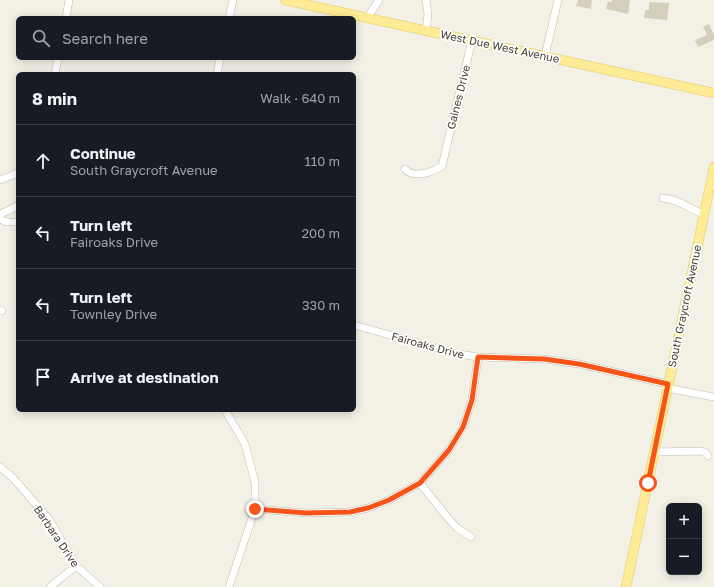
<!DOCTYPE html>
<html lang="en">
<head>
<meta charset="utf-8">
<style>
	:root { --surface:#171b24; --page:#242831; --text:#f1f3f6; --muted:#9ea1a6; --line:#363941 }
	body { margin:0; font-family:"Golos Text",sans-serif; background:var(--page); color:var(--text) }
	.controls { position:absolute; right:12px; bottom:12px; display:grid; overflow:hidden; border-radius:6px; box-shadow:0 2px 10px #0003 }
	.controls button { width:36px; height:36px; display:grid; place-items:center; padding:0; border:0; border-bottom:1px solid var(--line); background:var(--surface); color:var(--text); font:20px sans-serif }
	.stop { position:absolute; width:12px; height:12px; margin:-9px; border:3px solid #f75419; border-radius:50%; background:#fff }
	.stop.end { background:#f75419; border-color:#fff; box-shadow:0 1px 4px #0008 }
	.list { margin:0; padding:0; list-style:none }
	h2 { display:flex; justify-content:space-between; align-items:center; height:52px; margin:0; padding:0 16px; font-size:17px }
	h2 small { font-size:13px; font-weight:400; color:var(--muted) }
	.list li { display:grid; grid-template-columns:26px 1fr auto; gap:12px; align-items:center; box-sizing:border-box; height:72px; padding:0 16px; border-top:1px solid var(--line) }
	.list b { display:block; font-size:15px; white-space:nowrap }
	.list p { margin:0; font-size:13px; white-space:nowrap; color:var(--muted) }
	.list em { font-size:13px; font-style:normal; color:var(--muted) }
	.icon { flex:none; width:22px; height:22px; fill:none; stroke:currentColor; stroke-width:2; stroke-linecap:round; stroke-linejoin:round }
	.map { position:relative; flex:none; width:714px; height:587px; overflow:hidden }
	.search { position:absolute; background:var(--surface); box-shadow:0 2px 10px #0003; left:16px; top:16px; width:340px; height:44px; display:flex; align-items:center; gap:10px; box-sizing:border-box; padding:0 14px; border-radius:6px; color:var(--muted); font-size:15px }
	.panel { position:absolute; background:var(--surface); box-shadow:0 2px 10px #0003; left:16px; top:72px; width:340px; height:340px; border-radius:6px }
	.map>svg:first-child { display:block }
	.building { fill:#d4cebc }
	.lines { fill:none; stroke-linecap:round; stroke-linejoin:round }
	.minor-casing { stroke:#c1bcac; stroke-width:8 }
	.major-casing { stroke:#e2cb65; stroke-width:10 }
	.minor { stroke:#fff; stroke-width:7 }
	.major { stroke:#fdeb96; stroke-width:9 }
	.route { stroke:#f75419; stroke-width:5 }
	.labels { text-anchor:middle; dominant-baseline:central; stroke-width:3.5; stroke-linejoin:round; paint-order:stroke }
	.street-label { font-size:11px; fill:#464136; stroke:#fff }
</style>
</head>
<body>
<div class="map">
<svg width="714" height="587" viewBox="0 0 714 587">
	<rect width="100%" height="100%" fill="#f3f1e6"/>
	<g class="building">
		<path d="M578,0H592L591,9L576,6Z"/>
		<path d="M612,0H630L628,14L606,9L608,1L612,2Z"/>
		<path d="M649,2L669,3L667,20L644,18L645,10H649Z"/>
		<path d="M709,24L714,35V40L698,47L695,40L707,35L703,27Z"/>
	</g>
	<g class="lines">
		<defs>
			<g id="minor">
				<path d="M66,18L69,0"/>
				<path d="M229,18L233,0"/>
				<path d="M367,18L379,0"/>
				<path d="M426,30L428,14L426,0"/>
				<path d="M545,56L558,0"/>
				<path d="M55,74L58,58"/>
				<path d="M217,74L220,58"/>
				<path d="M405,169C414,179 433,172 442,166L472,40"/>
				<path d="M0,180L18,173"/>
				<path d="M663,198C679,199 689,209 704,214"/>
				<path d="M0,214L18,206V205"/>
				<path d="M0,218L4,221L8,222"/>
				<path d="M14,222H18"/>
				<path d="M0,310L2,311"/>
				<path d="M354,325L458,354L478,357L544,359L579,364L668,384"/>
				<path d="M667,388L714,397"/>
				<path d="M225,410L245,444L255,482V509L229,587"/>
				<path d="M654,452L701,451L706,453L708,456"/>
				<path d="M0,467L13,478L49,519L76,566L100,587"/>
				<path d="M420,483L447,517L457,528L471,537"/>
				<path d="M255,509L306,513L350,512L368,508L389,500L420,483L449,450L463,427L472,400L478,357"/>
				<path d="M50,587L76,566"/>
			</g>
			<g id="major">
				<path d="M285,0L714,93"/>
				<path d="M626,587L714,167"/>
			</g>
		</defs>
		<use href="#minor" class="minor-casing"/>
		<use href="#major" class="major-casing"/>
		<use href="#minor" class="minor"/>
		<use href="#major" class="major"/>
	</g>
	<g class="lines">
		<path class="route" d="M255,509L306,513L350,512L368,508L389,500L420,483L449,450L463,427L472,400L478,357L544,359L579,364L668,384L648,483"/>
	</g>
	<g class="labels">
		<g class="street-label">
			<text transform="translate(500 46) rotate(12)">West Due West Avenue</text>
			<text transform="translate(458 97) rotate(-76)">Gaines Drive</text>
			<text transform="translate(684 306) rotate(-78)">South Graycroft Avenue</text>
			<text transform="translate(428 345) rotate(15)">Fairoaks Drive</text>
			<text transform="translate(57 536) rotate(56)">Barbara Drive</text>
		</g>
	</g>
</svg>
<div class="controls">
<button>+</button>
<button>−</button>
</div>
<div class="stop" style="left:648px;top:483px"></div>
<div class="stop end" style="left:255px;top:509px"></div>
<div class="search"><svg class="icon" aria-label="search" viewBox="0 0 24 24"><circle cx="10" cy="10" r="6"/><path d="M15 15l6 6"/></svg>Search here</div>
<section class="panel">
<h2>8 min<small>Walk · 640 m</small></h2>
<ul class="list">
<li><svg class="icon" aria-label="ahead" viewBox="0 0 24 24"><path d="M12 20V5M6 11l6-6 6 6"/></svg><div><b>Continue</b><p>South Graycroft Avenue</p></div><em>110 m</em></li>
<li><svg class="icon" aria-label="left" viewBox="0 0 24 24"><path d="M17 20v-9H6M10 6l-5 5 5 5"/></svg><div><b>Turn left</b><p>Fairoaks Drive</p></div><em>200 m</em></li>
<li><svg class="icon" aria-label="left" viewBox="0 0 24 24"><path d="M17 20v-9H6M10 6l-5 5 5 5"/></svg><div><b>Turn left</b><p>Townley Drive</p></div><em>330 m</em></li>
<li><svg class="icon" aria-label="arrive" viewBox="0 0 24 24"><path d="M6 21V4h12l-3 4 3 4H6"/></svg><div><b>Arrive at destination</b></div></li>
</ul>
</section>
</div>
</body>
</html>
